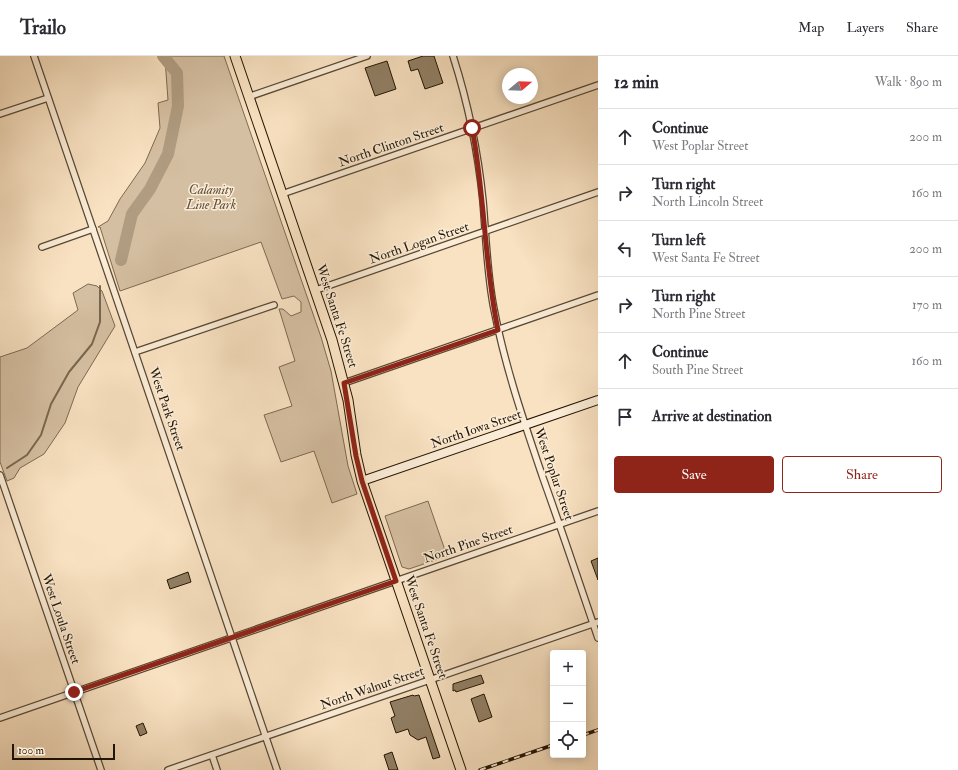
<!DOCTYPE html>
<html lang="en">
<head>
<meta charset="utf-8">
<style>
	:root { --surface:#fff; --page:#f7f7f7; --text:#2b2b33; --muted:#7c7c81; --line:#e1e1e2; --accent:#8f2418 }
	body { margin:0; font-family:"IM FELL Double Pica",serif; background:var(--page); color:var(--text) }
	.controls { position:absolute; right:12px; bottom:12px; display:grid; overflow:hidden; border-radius:4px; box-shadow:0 2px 10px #0003 }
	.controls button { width:36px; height:36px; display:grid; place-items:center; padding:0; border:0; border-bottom:1px solid var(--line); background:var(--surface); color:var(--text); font:20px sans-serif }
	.compass { position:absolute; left:502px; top:12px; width:36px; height:36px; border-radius:50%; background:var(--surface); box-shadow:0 2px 10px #0003; rotate:71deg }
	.scale { position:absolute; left:12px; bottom:10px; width:103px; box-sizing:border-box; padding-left:4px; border:2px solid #231503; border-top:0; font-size:11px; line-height:14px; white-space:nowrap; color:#231503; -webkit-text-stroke:3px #fbecd7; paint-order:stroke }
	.stop { position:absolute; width:12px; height:12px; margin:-9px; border:3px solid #8f2418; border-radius:50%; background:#fff }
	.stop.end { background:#8f2418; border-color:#fff; box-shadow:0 1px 4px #0008 }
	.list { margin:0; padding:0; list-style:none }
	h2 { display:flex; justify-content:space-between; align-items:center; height:52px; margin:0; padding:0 16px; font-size:17px }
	h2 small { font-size:13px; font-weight:400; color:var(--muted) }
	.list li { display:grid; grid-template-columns:26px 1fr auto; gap:12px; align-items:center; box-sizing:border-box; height:56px; padding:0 16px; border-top:1px solid var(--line) }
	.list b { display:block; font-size:15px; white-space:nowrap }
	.list p { margin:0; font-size:13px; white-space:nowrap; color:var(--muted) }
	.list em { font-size:13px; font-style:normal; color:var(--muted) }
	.actions { display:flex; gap:8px; padding:12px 16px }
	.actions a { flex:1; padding:9px 0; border:1px solid var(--accent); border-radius:4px; text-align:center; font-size:14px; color:var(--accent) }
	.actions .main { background:var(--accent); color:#fff }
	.icon { flex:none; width:22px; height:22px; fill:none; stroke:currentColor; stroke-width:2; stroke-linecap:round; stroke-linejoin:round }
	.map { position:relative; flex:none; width:598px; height:714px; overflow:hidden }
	header { display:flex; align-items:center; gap:24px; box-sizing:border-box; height:56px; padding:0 20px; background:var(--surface); border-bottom:1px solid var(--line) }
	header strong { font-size:19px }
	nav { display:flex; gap:22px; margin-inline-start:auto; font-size:14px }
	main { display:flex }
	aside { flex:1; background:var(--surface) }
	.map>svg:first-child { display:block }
	.green { fill:#d5bfa2; stroke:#7c6a52 }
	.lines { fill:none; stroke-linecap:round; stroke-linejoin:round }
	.stream { stroke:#78664f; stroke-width:2 }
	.river { stroke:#b09c81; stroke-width:12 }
	.building { fill:#928066; stroke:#231503 }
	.street-casing { stroke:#584833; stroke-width:8 }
	.secondary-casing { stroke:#231503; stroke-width:10 }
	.primary-casing { stroke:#231503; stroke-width:11 }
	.street { stroke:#fbecd7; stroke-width:5.5 }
	.secondary { stroke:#fbecd7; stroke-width:8 }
	.primary { stroke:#f9e2c2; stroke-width:9 }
	.rail-casing { stroke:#231503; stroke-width:3.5 }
	.rail { stroke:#fbecd7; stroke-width:2; stroke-dasharray:6; stroke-linecap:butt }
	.route { stroke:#8f2418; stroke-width:5 }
	.labels { text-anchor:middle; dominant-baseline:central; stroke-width:3; stroke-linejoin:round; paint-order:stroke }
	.street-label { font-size:13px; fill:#231503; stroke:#fbecd7 }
	.park-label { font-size:13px; font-style:italic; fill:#61503b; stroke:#fbecd7 }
</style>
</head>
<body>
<header>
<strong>Trailo</strong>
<nav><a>Map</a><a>Layers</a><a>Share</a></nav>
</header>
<main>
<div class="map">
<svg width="598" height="714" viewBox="0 0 598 714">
	<rect width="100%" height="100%" fill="#f9e2c2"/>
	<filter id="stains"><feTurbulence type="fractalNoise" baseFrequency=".005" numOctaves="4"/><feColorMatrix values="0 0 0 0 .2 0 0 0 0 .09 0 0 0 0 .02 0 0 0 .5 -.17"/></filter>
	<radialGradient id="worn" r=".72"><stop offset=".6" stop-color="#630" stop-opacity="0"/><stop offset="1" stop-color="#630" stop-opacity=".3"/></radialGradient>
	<g class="green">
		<path d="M163,0H224L321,281L331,315L348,410L357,438L332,447L314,395L281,406L264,359L292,350L279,311L295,305L279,253H283L291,260L301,256V246L294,240L282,243L261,186L120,235L100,171H98L108,165L120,143L145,107L160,72L158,47L168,44L165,3Z"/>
		<path d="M88,228L97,230L102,235L115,270L78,331L65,367L44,398L20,412L14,422L7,425L0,406V301L27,292L78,254L73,237Z"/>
		<path d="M428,445L447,500L409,513L402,511L385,460Z"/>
	</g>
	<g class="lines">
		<path class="stream" d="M7,412L27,399L41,379L51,348L69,316L92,288L100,266V230"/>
		<path class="river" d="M121,204L132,158L150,133L168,98L178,50L177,17L163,0"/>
	</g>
	<g class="building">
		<path d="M423,0H434L443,27L425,33L418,13L411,15L408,5Z"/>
		<path d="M387,5L396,33L375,40L365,12Z"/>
		<path d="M598,502V524L591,505Z"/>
		<path d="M188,516L191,526L170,533L167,524Z"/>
		<path d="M481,619L484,627L456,636L455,634L453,635V628Z"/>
		<path d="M484,638L492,661L479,666L471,643Z"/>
		<path d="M413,639L414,640L419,639L440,701L433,703L426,681L418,684L410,679L408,673L396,677L391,662L395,660L390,646Z"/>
		<path d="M143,667L147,677L140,680L136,670Z"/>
		<path d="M392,696L398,714H389L384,699Z"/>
	</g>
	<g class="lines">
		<defs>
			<g id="street">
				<path d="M34,0L277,714"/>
				<path d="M453,0C468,47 478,96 483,145C486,181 487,218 494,253C505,311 524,366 543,422C562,475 580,529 598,582"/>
				<path d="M248,41L367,0"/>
				<path d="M0,58L48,42"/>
				<path d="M282,138L598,29"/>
				<path d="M42,191L93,173"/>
				<path d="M316,234L598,136"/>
				<path d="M135,296L274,249"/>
				<path d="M344,327L598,239"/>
				<path d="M0,419L101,714"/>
				<path d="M0,662L598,455"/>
				<path d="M212,699L217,714"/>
				<path d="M168,714L598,566"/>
			</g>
			<path id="secondary" d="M362,425L598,344"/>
			<path id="primary" d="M235,0L332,284L348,344L356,399L362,425L461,714"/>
		</defs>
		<use href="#street" class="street-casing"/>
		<use href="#secondary" class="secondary-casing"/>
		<use href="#primary" class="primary-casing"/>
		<use href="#street" class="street"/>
		<use href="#secondary" class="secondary"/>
		<use href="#primary" class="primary"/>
		<defs>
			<g id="rail">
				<path d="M583,679L598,674"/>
				<path d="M480,714L553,689"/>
			</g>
		</defs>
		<use href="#rail" class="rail-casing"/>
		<use href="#rail" class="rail"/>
	</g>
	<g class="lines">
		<path class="route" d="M74,636L396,525L362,425L356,400L344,327L498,274C484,207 485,139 472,72"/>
	</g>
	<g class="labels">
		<g class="street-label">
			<text transform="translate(391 89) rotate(-19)">North Clinton Street</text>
			<text transform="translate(419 187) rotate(-19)">North Logan Street</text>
			<text transform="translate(337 260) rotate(72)">West Santa Fe Street</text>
			<text transform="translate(167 353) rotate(71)">West Park Street</text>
			<text transform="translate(476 373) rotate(-19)">North Iowa Street</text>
			<text transform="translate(554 418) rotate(71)">West Poplar Street</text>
			<text transform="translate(468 488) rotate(-19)">North Pine Street</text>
			<text transform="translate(61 563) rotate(71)">West Loula Street</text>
			<text transform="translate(426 571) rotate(71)">West Santa Fe Street</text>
			<text transform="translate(372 632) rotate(-19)">North Walnut Street</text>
		</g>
		<g class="park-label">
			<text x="211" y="134">Calamity<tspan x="211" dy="15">Line Park</tspan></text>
		</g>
	</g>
	<rect width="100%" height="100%" filter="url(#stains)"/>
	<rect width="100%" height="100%" fill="url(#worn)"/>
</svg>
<div class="controls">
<button>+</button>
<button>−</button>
<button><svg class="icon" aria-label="locate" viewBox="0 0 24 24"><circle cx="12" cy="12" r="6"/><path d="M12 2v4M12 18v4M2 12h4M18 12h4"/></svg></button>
</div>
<svg class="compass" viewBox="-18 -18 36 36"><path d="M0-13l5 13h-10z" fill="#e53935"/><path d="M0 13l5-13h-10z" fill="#7c7c81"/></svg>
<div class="scale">100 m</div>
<div class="stop" style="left:472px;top:72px"></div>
<div class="stop end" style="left:74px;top:636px"></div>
</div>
<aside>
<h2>12 min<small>Walk · 890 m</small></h2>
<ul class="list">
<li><svg class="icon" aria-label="ahead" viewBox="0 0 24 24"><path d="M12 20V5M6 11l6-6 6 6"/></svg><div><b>Continue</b><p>West Poplar Street</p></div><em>200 m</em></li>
<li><svg class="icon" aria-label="right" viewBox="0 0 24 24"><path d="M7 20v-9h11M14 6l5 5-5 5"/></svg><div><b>Turn right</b><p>North Lincoln Street</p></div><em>160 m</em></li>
<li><svg class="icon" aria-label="left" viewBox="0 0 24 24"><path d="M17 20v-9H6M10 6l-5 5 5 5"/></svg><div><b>Turn left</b><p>West Santa Fe Street</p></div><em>200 m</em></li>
<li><svg class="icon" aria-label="right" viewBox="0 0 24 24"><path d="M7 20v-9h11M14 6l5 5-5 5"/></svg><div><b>Turn right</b><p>North Pine Street</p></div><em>170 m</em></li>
<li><svg class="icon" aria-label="ahead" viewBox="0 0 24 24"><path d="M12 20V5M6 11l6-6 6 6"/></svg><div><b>Continue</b><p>South Pine Street</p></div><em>160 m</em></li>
<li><svg class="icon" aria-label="arrive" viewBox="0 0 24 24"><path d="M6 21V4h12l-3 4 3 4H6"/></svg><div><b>Arrive at destination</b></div></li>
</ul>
<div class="actions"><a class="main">Save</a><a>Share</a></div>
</aside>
</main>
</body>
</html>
